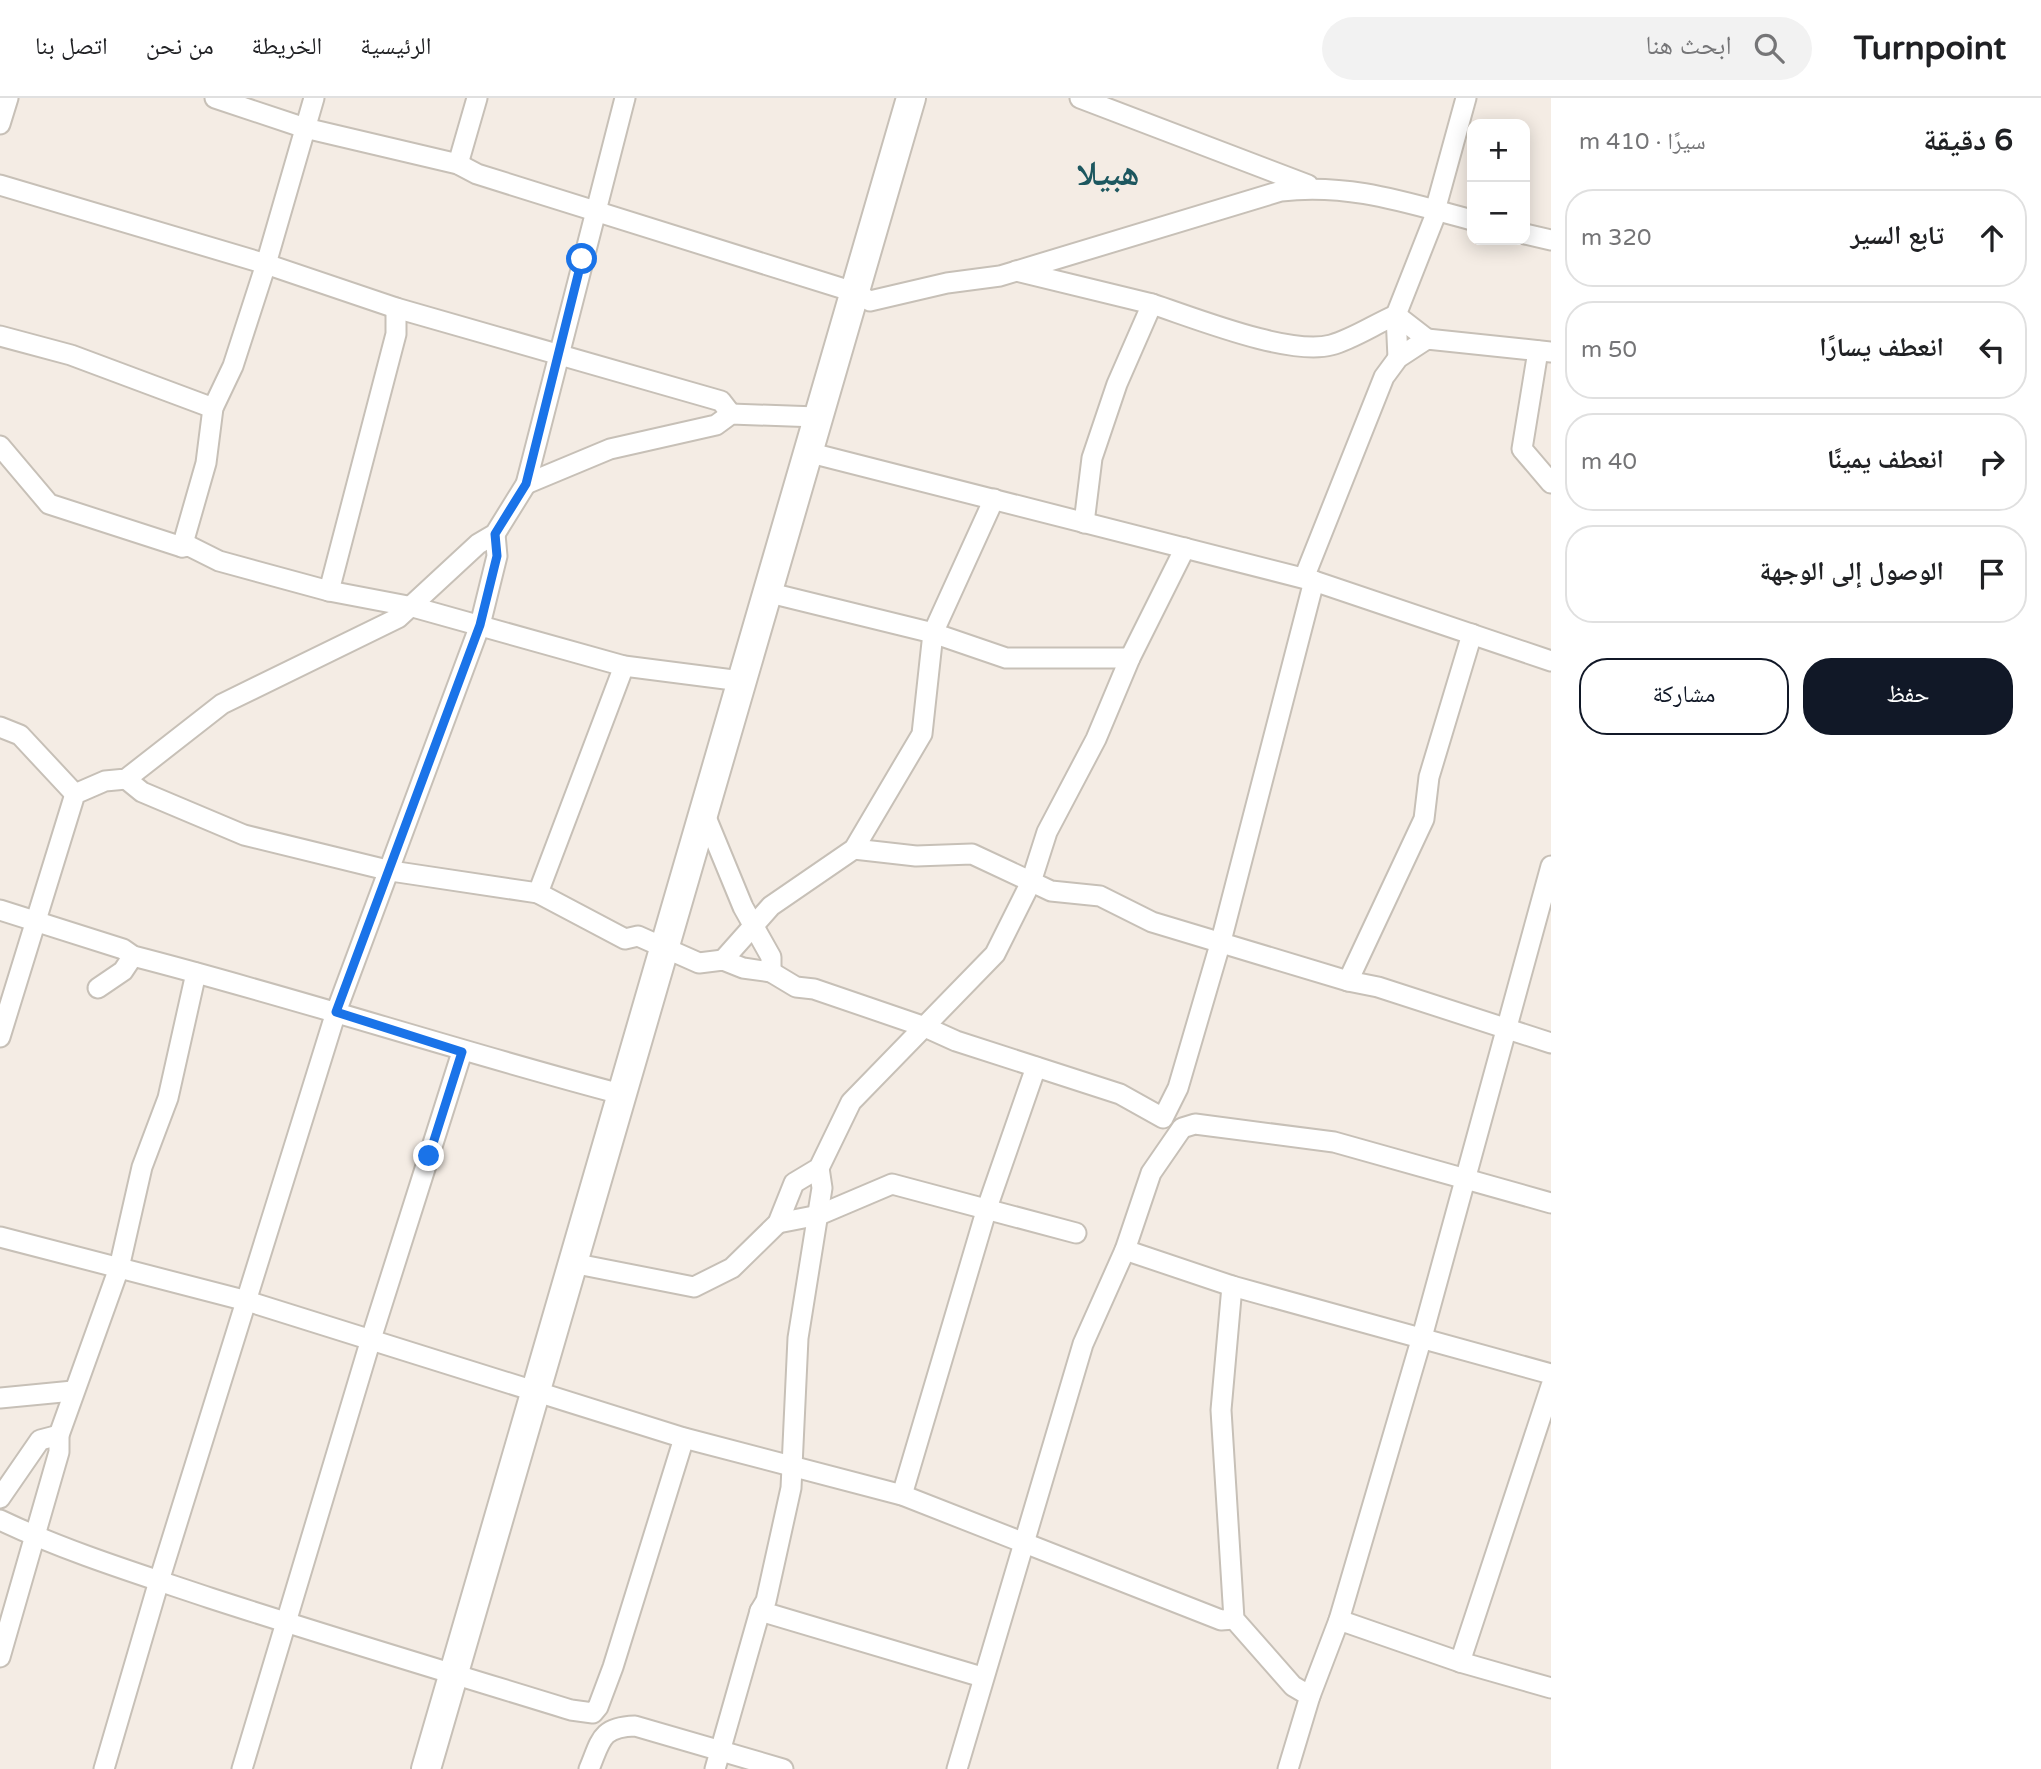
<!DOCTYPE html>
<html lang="ar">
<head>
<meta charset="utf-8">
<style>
	:root { --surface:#fff; --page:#f2f2f2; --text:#202124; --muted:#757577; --line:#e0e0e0; --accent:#111827 }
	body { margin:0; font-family:"Varela Round","Noto Naskh Arabic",sans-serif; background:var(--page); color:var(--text); direction:rtl }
	.controls { position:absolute; right:21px; top:21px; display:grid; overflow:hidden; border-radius:14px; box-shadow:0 4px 18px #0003 }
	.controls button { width:63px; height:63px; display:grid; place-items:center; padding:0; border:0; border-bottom:2px solid var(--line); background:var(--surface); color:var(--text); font:35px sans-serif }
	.stop { position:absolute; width:21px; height:21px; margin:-16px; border:5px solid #1a73e8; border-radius:50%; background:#fff }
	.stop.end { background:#1a73e8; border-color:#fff; box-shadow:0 2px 7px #0008 }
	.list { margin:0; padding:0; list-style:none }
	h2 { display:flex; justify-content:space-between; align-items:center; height:91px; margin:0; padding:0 28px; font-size:30px }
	h2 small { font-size:23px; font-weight:400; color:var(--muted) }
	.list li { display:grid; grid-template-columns:46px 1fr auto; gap:21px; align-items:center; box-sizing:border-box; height:98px; margin:0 14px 14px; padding:0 14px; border:2px solid var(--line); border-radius:28px }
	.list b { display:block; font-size:26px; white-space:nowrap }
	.list em { font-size:23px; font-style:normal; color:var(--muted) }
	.actions { display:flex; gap:14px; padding:21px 28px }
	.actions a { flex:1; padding:16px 0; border:2px solid var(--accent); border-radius:28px; text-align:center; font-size:24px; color:var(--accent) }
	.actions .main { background:var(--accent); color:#fff }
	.icon { flex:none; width:38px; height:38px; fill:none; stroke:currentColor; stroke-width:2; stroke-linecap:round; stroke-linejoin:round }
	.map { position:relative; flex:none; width:1551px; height:1671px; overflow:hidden; direction:ltr }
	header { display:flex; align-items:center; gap:42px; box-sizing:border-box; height:98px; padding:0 35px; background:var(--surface); border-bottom:2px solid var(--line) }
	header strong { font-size:33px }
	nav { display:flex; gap:38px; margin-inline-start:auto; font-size:24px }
	.search { width:490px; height:63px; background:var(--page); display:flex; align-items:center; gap:18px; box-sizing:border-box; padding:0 24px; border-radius:38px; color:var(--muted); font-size:26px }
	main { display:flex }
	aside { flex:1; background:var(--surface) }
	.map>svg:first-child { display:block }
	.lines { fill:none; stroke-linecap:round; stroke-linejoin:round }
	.minor-casing { stroke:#c7c0b7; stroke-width:23 }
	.secondary-casing { stroke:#c7c0b7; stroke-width:32 }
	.minor { stroke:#fff; stroke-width:19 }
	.secondary { stroke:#fff; stroke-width:28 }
	.route { stroke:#1a73e8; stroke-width:9 }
	.labels { text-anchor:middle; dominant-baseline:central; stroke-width:5; stroke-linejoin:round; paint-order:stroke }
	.town-label { font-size:35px; font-weight:bold; fill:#1d575f; stroke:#f4ece4 }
</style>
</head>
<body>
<header>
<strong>Turnpoint</strong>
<div class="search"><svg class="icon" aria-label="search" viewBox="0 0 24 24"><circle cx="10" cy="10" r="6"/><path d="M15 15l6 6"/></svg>ابحث هنا</div>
<nav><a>الرئيسية</a><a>الخريطة</a><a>من نحن</a><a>اتصل بنا</a></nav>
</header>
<main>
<aside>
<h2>6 دقيقة<small>سيرًا · 410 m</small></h2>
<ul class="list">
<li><svg class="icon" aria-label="ahead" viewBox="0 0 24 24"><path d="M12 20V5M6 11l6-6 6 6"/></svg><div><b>تابع السير</b></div><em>320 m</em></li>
<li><svg class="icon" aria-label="left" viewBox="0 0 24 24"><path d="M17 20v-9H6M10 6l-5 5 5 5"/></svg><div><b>انعطف يسارًا</b></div><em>50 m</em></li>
<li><svg class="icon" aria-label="right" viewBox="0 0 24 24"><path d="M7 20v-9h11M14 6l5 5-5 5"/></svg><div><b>انعطف يمينًا</b></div><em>40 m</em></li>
<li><svg class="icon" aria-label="arrive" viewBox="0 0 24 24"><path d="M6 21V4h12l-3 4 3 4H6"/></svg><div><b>الوصول إلى الوجهة</b></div></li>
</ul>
<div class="actions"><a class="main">حفظ</a><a>مشاركة</a></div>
</aside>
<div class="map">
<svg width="1551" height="1671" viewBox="0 0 1551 1671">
	<rect width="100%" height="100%" fill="#f4ece4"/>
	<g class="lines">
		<defs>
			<g id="minor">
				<path d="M215,0L305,30L458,66L477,76L854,194L870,203L947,185L1000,178L1281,93C1350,85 1407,105 1472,122"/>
				<path d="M1080,0L1308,87"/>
				<path d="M0,26L8,0"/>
				<path d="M458,66L477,0"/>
				<path d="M0,87L266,166L396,210L721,303L731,316"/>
				<path d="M1525,136L1551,142"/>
				<path d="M1016,173L1152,206"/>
				<path d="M0,238L71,257L213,310"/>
				<path d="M1538,253L1522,351L1551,385"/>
				<path d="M1398,260L1396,217L1437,113L1436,109L1466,0"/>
				<path d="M0,348L49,406L182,449L189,448L219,463L329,493L413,509L624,568L741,583"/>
				<path d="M807,354L1314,483L1551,563"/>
				<path d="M526,386L610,351L716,327L731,316L817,319"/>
				<path d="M1084,425L1092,360L1117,286L1152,206C1195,220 1289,258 1331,247C1353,241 1375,226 1396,217L1427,241"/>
				<path d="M182,449L206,365L213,310L233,268L266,166L314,0"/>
				<path d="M1304,480L1384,279L1398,260L1427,241L1551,254"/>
				<path d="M329,493L396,236V210"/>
				<path d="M766,494L933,535L1006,560H1130"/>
				<path d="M1472,536L1429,679L1424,721L1348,883L1378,889L1551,945"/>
				<path d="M0,629L20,637L75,696"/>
				<path d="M126,681L142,694L244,737L391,773L538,795L625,841L638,838L699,865L723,862L743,870L771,874L796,889L814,891L925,929L956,943L1120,996L1163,1020L1178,990L1221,843L1314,483"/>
				<path d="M703,712L743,809L771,859V874"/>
				<path d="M854,751L916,758L972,756L1051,793L1100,798L1152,824L1348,883"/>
				<path d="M538,795L624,568"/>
				<path d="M0,812L123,851L133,858C297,900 457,953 621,996"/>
				<path d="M723,862L771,808L854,751L922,636L933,535L994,401"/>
				<path d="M98,890L123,873L133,858"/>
				<path d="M0,939L75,696L105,683L126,681L222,606L398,520L478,446L495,436L526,386L625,0"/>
				<path d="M778,1125L819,1117L892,1086L1076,1135"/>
				<path d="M0,1139L247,1203L684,1340L902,1397L1221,1522L1234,1521"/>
				<path d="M1125,1152L1232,1188L1551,1276"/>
				<path d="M572,1165L694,1189L732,1170L778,1125L794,1085L819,1070L851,1004L995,856L1031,784L1047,734L1096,641L1130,560L1185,450"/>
				<path d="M1232,1188L1221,1312L1234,1521L1293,1588L1310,1598"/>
				<path d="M0,1300L73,1293"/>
				<path d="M902,1397L987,1110L1036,969"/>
				<path d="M0,1400L40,1342L59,1337"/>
				<path d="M0,1422C67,1454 139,1476 210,1500C330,1539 451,1575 571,1612L593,1615L598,1609L613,1569L684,1340"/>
				<path d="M760,1513L982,1579"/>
				<path d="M1339,1522L1460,1564L1551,1590"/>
				<path d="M0,1559L59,1354V1337L119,1170L142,1069L168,1000L196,875"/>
				<path d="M1460,1564L1551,1288"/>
				<path d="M104,1671L159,1483L336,914L480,527L497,458L495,436"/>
				<path d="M242,1671L371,1241L462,954"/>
				<path d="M589,1671C601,1643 600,1629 635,1628L783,1671"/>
				<path d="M715,1671L760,1513L766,1503L791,1390L798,1240L822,1090L819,1070"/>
				<path d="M957,1671L1083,1246L1125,1152L1151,1075L1182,1030L1195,1026L1334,1044L1551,1105"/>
				<path d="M1288,1671L1310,1598L1339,1522L1422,1239L1551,768"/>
			</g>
			<path id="secondary" d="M426,1671L911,0"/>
		</defs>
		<use href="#minor" class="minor-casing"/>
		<use href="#secondary" class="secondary-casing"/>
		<use href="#minor" class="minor"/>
		<use href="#secondary" class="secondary"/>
	</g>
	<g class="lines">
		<path class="route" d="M429,1058L462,954L336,914L480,527L497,458L495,436L526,386L582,161"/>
	</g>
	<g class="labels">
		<g class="town-label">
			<text x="1108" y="76">هبيلا</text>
		</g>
	</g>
</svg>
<div class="controls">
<button>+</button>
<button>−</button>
</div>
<div class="stop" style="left:582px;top:161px"></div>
<div class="stop end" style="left:429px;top:1058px"></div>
</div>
</main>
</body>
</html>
